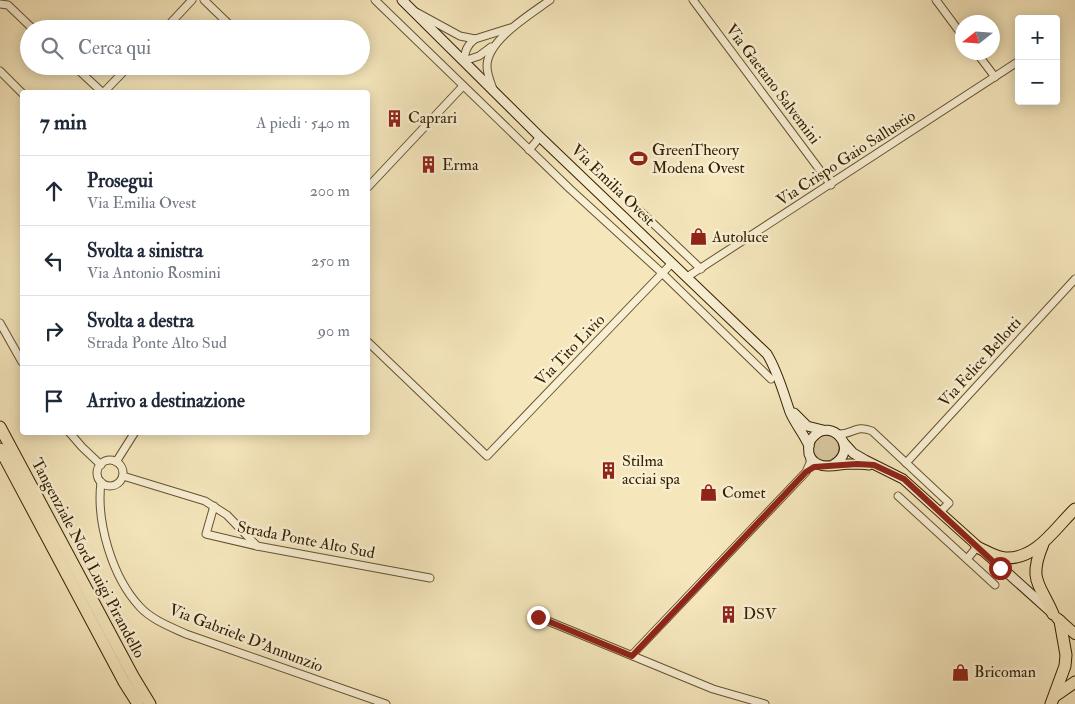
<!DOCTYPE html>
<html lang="it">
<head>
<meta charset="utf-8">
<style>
	:root { --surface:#fff; --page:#f2f2f3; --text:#1f2937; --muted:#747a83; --line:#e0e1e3 }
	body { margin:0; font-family:"IM FELL Double Pica",serif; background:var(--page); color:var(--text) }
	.controls { position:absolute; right:15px; top:15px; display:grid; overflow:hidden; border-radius:5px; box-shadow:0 2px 12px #0003 }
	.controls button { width:45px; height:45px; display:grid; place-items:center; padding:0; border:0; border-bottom:1px solid var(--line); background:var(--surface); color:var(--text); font:25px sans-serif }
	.compass { position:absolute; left:955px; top:15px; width:45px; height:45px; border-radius:50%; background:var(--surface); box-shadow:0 2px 12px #0003; rotate:253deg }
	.stop { position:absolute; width:15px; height:15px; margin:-11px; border:4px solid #8f2418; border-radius:50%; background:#fff }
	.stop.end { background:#8f2418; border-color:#fff; box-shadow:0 1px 5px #0008 }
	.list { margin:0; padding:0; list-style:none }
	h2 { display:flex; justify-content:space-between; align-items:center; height:65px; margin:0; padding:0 20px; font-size:21px }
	h2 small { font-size:16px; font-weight:400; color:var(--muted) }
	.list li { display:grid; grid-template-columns:32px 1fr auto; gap:15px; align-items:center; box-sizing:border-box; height:70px; padding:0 20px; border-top:1px solid var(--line) }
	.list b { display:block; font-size:19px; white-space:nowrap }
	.list p { margin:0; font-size:16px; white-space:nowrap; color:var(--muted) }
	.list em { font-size:16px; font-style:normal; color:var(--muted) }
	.icon { flex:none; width:28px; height:28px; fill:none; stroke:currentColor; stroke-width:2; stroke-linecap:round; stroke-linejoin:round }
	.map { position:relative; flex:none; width:1075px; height:704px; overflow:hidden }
	.search { position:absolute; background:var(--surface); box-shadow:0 2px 12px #0003; left:20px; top:20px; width:350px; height:55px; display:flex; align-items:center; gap:12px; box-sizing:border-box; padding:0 18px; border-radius:28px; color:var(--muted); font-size:19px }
	.panel { position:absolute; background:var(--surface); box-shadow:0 2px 12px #0003; left:20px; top:90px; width:350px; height:345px; border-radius:5px }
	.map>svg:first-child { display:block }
	.green { fill:#d5c49c; stroke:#86724e }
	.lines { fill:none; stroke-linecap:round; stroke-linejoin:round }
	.minor-casing { stroke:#66522f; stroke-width:9 }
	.secondary-casing { stroke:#362000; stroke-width:11 }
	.primary-casing { stroke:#362000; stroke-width:12 }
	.trunk-casing { stroke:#362000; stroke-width:13 }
	.minor { stroke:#f8efd3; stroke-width:7 }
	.secondary { stroke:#f8efd3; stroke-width:9 }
	.primary { stroke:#f5e6bc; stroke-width:10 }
	.trunk { stroke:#f5e6bc; stroke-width:11 }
	.route { stroke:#8f2418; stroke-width:6 }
	.labels { text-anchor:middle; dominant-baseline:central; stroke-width:5; stroke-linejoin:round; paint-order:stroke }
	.street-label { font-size:16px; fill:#362000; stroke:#f8efd3 }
	.poi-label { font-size:16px; fill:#362000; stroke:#f8efd3; text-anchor:start }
</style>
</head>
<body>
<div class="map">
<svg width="1075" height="704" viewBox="0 0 1075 704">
	<rect width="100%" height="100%" fill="#f5e6bc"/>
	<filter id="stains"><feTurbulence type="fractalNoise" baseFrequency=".004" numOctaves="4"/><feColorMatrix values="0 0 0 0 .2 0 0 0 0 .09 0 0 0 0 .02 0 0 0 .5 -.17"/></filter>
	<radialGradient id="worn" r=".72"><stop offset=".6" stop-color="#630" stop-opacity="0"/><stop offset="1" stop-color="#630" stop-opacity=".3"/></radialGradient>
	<circle class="green" cx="826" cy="448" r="13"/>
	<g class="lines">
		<defs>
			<g id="minor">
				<path d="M204,0L234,29"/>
				<path d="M375,0L570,189L662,273L771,379"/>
				<path d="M693,0L831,185"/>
				<path d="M936,0L962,35"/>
				<path d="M0,4L8,5L33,29"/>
				<path d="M416,12L460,36L475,39L510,28"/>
				<path d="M165,29L192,0"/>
				<path d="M475,39C467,45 465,51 464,61L479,56L491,47"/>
				<path d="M976,52L995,77"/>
				<path d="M74,66L102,92"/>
				<path d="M0,71L22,93"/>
				<path d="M493,89C490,81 487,74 487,66C487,40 531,14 550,0"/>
				<path d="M104,92L129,66"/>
				<path d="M529,150L540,137"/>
				<path d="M368,187L463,86"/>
				<path d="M639,210L701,269"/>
				<path d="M687,277L1019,61"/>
				<path d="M0,323L22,362"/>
				<path d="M368,342L487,456L672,263"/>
				<path d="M69,432L82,447L101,465"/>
				<path d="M838,434C852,435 856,424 872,431L949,503L940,512"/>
				<circle cx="110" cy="473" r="13"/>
				<path d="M116,462L135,432"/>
				<path d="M906,463L1075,279"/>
				<path d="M123,476L205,501L227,515L257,546"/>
				<path d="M101,482C96,522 112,577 140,607C152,620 171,627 186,634L386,704"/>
				<path d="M898,496L995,585"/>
				<path d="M214,506L206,534L257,546L430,578"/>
				<path d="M967,559L977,547"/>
				<path d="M538,617L713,689L765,704"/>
				<path d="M632,655L806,472L810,463V457"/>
			</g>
			<g id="secondary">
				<path d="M402,0L540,137L767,354C778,372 783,392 790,412C795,424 804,434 809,446"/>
				<path d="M794,413L807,426L823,430"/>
				<path d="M844,443L853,453L865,460L903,479L1051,612"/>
				<path d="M833,465C861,449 831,417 814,436C809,440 808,447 809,454C815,472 836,465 849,464C856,464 862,464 869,465"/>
			</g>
			<path id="primary" d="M1057,618L1075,634"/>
			<g id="trunk">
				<path d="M0,427L133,676L150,704"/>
				<path d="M0,449L124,682L138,704"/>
				<path d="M1043,544C1028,580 1039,582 1053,614"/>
				<path d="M977,547C986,551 997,558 1006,558C1037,559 1055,528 1075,509"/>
				<path d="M1055,696L1075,682"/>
				<path d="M1051,704L1065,666L1066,655L1060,621"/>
			</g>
		</defs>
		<use href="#minor" class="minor-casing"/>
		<use href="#secondary" class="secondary-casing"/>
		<use href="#primary" class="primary-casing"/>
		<use href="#trunk" class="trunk-casing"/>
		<use href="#minor" class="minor"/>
		<use href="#secondary" class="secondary"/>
		<use href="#primary" class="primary"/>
		<use href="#trunk" class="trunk"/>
	</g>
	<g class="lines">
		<path class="route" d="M538,617L632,656L806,472L814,467L857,464L874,465L904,479L1000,568"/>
	</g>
	<defs>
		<symbol id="building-bare" viewBox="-9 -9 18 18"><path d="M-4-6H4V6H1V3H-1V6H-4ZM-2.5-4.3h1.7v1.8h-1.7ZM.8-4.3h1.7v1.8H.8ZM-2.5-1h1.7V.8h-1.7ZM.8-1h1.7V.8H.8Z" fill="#8f2418" stroke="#f8efd3" stroke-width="2.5" paint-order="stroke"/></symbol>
		<symbol id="stadium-bare" viewBox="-9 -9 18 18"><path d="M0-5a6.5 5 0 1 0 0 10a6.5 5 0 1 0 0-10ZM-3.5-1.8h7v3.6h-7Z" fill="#8f2418" stroke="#f8efd3" stroke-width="2.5" paint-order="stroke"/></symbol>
		<symbol id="shop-bare" viewBox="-9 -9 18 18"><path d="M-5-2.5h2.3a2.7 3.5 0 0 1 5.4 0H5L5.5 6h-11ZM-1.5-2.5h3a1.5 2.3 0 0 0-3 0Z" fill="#8f2418" stroke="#f8efd3" stroke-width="2.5" paint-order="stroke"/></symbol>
	</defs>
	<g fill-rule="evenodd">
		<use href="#building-bare" x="382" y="106" width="25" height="25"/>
		<use href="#stadium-bare" x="626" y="146" width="25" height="25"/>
		<use href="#building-bare" x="416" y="152" width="25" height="25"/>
		<use href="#shop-bare" x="686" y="224" width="25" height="25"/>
		<use href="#building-bare" x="596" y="458" width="25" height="25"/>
		<use href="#shop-bare" x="696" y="480" width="25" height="25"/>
		<use href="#building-bare" x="716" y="602" width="25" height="25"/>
		<use href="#shop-bare" x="948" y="660" width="25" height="25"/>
	</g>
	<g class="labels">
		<g class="street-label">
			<text transform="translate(773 84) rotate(53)">Via Gaetano Salvemini</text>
			<text transform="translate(846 158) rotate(-33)">Via Crispo Gaio Sallustio</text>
			<text transform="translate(613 185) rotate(44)">Via Emilia Ovest</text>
			<text transform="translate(570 350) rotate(-46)">Via Tito Livio</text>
			<text transform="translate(980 362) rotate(-48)">Via Felice Bellotti</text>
			<text transform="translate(306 540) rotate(11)">Strada Ponte Alto Sud</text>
			<text transform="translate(88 558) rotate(62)">Tangenziale Nord Luigi Pirandello</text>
			<text transform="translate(246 638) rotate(21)">Via Gabriele D'Annunzio</text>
		</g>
		<g class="poi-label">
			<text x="408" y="118">Caprari</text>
			<text x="652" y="150">GreenTheory<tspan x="652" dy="18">Modena Ovest</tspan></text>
			<text x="442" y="165">Erma</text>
			<text x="712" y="237">Autoluce</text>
			<text x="622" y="461">Stilma<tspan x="622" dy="18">acciai spa</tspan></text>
			<text x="722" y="493">Comet</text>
			<text x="743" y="614">DSV</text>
			<text x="974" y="672">Bricoman</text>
		</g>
	</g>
	<rect width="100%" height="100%" filter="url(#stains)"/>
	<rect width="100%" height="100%" fill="url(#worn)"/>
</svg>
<div class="controls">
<button>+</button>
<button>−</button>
</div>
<svg class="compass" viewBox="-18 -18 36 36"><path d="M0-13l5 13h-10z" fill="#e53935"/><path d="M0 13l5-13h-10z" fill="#747a83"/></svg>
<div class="stop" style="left:1000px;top:568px"></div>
<div class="stop end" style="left:538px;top:617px"></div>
<div class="search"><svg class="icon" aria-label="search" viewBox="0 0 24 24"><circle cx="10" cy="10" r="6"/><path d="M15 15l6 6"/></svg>Cerca qui</div>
<section class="panel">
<h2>7 min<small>A piedi · 540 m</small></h2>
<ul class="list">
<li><svg class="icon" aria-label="ahead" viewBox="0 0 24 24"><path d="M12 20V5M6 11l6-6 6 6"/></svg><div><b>Prosegui</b><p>Via Emilia Ovest</p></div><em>200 m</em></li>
<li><svg class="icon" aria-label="left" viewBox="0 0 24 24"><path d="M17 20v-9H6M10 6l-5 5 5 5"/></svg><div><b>Svolta a sinistra</b><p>Via Antonio Rosmini</p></div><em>250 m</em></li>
<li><svg class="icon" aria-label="right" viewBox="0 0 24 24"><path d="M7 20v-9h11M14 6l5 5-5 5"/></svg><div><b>Svolta a destra</b><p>Strada Ponte Alto Sud</p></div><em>90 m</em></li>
<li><svg class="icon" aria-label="arrive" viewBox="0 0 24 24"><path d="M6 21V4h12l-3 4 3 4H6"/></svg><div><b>Arrivo a destinazione</b></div></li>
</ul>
</section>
</div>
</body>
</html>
